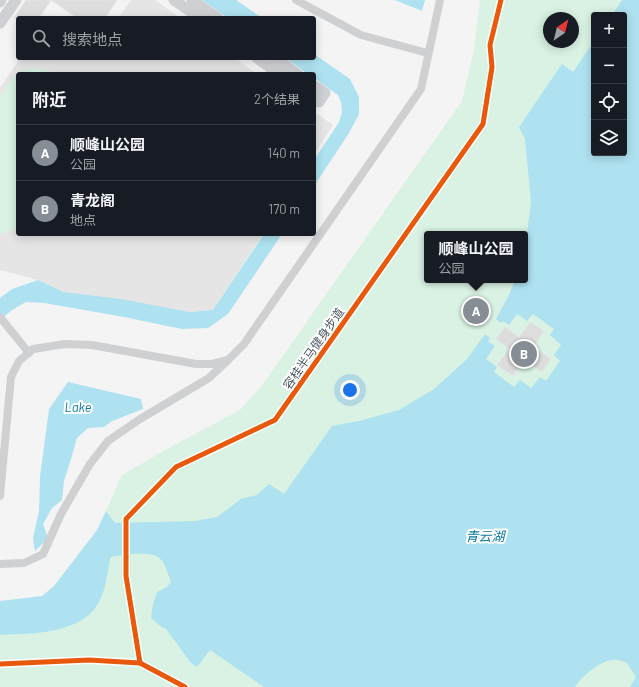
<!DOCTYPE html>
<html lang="zh">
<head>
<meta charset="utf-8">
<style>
	:root { --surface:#171b24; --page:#242831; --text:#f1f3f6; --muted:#9ea1a6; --line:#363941; --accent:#868d94 }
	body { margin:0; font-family:Barlow,"Noto Sans SC",sans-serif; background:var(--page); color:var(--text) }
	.controls { position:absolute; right:12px; top:12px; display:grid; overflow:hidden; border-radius:4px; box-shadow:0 2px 10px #0003 }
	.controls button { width:36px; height:36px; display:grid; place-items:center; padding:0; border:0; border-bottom:1px solid var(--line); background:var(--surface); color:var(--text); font:20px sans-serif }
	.compass { position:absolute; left:543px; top:12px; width:36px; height:36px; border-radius:50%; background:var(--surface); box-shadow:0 2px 10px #0003; rotate:35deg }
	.you { position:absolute; left:350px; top:390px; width:14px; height:14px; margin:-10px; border:3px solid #fff; border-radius:50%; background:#1a73e8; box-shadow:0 0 0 6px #1a73e833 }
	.badge { display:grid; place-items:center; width:26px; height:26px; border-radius:50%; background:var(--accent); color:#fff; font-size:13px; font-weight:700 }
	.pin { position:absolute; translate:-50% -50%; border:2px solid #fff; box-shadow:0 1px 4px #0006 }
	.popup { position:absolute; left:424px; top:231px; width:104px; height:52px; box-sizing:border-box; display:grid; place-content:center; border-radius:4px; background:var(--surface); filter:drop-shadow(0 1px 3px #0005); font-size:13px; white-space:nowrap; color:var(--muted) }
	.popup b { font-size:15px; color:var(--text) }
	.popup::after { content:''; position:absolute; left:50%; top:100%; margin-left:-8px; border:8px solid transparent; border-top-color:var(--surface) }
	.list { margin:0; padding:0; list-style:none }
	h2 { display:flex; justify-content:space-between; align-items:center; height:52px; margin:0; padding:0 16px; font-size:17px }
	h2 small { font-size:13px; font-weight:400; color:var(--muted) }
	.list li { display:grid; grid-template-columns:26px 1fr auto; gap:12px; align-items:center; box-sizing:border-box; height:56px; padding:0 16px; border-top:1px solid var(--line) }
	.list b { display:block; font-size:15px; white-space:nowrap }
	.list p { margin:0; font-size:13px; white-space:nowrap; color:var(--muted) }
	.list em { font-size:13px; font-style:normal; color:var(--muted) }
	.icon { flex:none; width:22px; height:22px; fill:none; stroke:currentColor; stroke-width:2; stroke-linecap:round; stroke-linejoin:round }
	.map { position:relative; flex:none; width:639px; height:687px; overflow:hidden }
	.search { position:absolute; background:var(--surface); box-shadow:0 2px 10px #0003; left:16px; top:16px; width:300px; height:44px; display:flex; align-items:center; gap:10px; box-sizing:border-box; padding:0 14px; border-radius:4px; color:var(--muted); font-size:15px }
	.panel { position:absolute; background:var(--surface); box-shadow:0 2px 10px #0003; left:16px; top:72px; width:300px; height:164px; border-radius:4px }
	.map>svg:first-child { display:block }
	.education { fill:#e6e5e6 }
	.green { fill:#d9f2e3; fill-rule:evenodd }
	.water { fill:#aee2f0 }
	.building { fill:#ddddde; stroke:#e5e6e7 }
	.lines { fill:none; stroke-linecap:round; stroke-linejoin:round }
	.lane { stroke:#ced0d2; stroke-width:4 }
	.street { stroke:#ced0d2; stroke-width:8 }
	.secondary { stroke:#ced0d4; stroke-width:11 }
	.cycleway-casing { stroke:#fff; stroke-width:8 }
	.cycleway { stroke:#e8590c; stroke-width:5 }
	.labels { text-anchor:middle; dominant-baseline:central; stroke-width:4; stroke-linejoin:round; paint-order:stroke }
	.street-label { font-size:12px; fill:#4a5661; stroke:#fff }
	.water-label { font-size:13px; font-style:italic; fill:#0c7c9b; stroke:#fff }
</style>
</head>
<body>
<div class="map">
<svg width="639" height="687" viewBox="0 0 639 687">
	<rect width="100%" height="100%" fill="#f4f4f4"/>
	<g class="education">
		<path d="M131,0H155L180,18H118Z"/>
		<path d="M20,58H235L257,74H18V234H263L213,310L190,312L64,292L38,280L0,270V88Z"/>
		<path d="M314,112L333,125L314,155Z"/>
	</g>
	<g class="green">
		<path d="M480,0H639V687H0V635L30,634L96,608L103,592L111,557L106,511L122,475L167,449L240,410L263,384L462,101L474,49ZM594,15H624V153H594ZM549,18H573V42H549ZM427,234H525V280H427Z"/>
		<path d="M35,68L48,70L55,74H18V226L11,231L0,234V96L18,71Z"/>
	</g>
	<g class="water">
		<path d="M202,0H236L262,18H228Z"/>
		<path d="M395,0H425L422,11Z"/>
		<path d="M622,0H639V687H630L636,677L627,663C624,662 620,660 617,660C603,658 582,676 575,687H264L210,650L197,667L191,663L166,629L160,626L151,618L153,604L157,592L167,587L171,582C168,575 165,561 158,557C149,551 121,555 111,557C107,573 106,593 96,607C77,634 29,634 0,635V601L42,596L54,586L97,530L106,511L115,523L195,521L217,517L241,499L257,495L269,484L284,494L332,426L359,421L399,410L434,389L467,359L485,334L490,338L488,341L495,346L486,359L497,367L494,372L514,387L520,380L531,388L540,377L546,381L560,361L554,355L561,345L550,335L554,329L533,314L527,321L517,314L509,325L503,321L501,323L496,319L509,295L515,280H525V248L531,202L525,139L519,127L562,64L573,72L594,41V153H624V15H612Z"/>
		<path d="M314,54L350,79L359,97V114L349,133L314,186V160L339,122L342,112L341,102L338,95L314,78V74H308L285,58H314Z"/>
		<path d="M264,234H282L228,314L208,328L182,329L124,317L44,303L26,302L12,310L0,320V298L12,289L38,280L64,292L121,299L190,312L213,310Z"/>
		<path d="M68,382L141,399L143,409L112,421L104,427L88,428L77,438L71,459L64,481L62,500L52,508L43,524L48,538L35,551L33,538L39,511L40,477L49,409Z"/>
	</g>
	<g class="building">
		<path d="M26,0H117L105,18H77L51,0L39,18H14Z"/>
		<path d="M530,322L544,331L533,347L551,359L542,372L524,360L513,376L497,365L509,349L496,339L505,327L519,337Z"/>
	</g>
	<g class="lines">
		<path class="lane" d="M0,664L89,660L137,662"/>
		<g class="street">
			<path d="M296,0L361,35L427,53"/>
			<path d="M0,317L29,353"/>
			<path d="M0,496L11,377L19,361L33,349L65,344L92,345L196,364H212L228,360L244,344L421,89L440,0"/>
			<path d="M0,564L24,563L43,554L61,514L90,464L108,441L140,419L209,378L228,360"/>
		</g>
		<g class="secondary">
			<path d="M174,0L200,18"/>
			<path d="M192,0L218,18"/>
			<path d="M0,2L1,0"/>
			<path d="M0,23L16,0"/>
			<path d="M257,58L279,74"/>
			<path d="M275,58L297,74"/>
			<path d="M314,86L325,93L319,102L314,98"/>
		</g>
		<defs>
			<g id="cycleway">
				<path d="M140,663L126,576V519L176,467L275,420L483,124L492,67L490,45L501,0"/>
				<path d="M0,664L89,660L140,663L185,687"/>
			</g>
		</defs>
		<use href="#cycleway" class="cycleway-casing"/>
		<use href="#cycleway" class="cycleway"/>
	</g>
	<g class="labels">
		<g class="street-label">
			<text transform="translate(313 348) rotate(-55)">容桂半马健身步道</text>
		</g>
		<g class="water-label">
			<text x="78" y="407">Lake</text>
			<text x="485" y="536">青云湖</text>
		</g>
	</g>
</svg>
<div class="controls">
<button>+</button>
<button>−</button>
<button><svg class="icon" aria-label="locate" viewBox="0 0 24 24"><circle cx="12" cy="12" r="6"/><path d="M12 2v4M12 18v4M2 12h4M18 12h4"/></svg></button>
<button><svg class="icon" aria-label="layers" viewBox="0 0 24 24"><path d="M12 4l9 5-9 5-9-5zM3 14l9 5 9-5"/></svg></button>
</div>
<svg class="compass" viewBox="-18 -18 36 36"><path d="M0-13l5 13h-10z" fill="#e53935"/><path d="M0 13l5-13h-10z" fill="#9ea1a6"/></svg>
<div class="you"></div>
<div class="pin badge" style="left:476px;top:311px">A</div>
<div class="popup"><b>顺峰山公园</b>公园</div>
<div class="pin badge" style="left:524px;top:354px">B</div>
<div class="search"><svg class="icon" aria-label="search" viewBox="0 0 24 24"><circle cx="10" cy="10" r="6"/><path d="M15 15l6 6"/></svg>搜索地点</div>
<section class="panel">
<h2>附近<small>2个结果</small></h2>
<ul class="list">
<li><span class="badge">A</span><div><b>顺峰山公园</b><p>公园</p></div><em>140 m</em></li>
<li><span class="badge">B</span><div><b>青龙阁</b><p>地点</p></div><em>170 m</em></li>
</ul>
</section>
</div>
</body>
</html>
